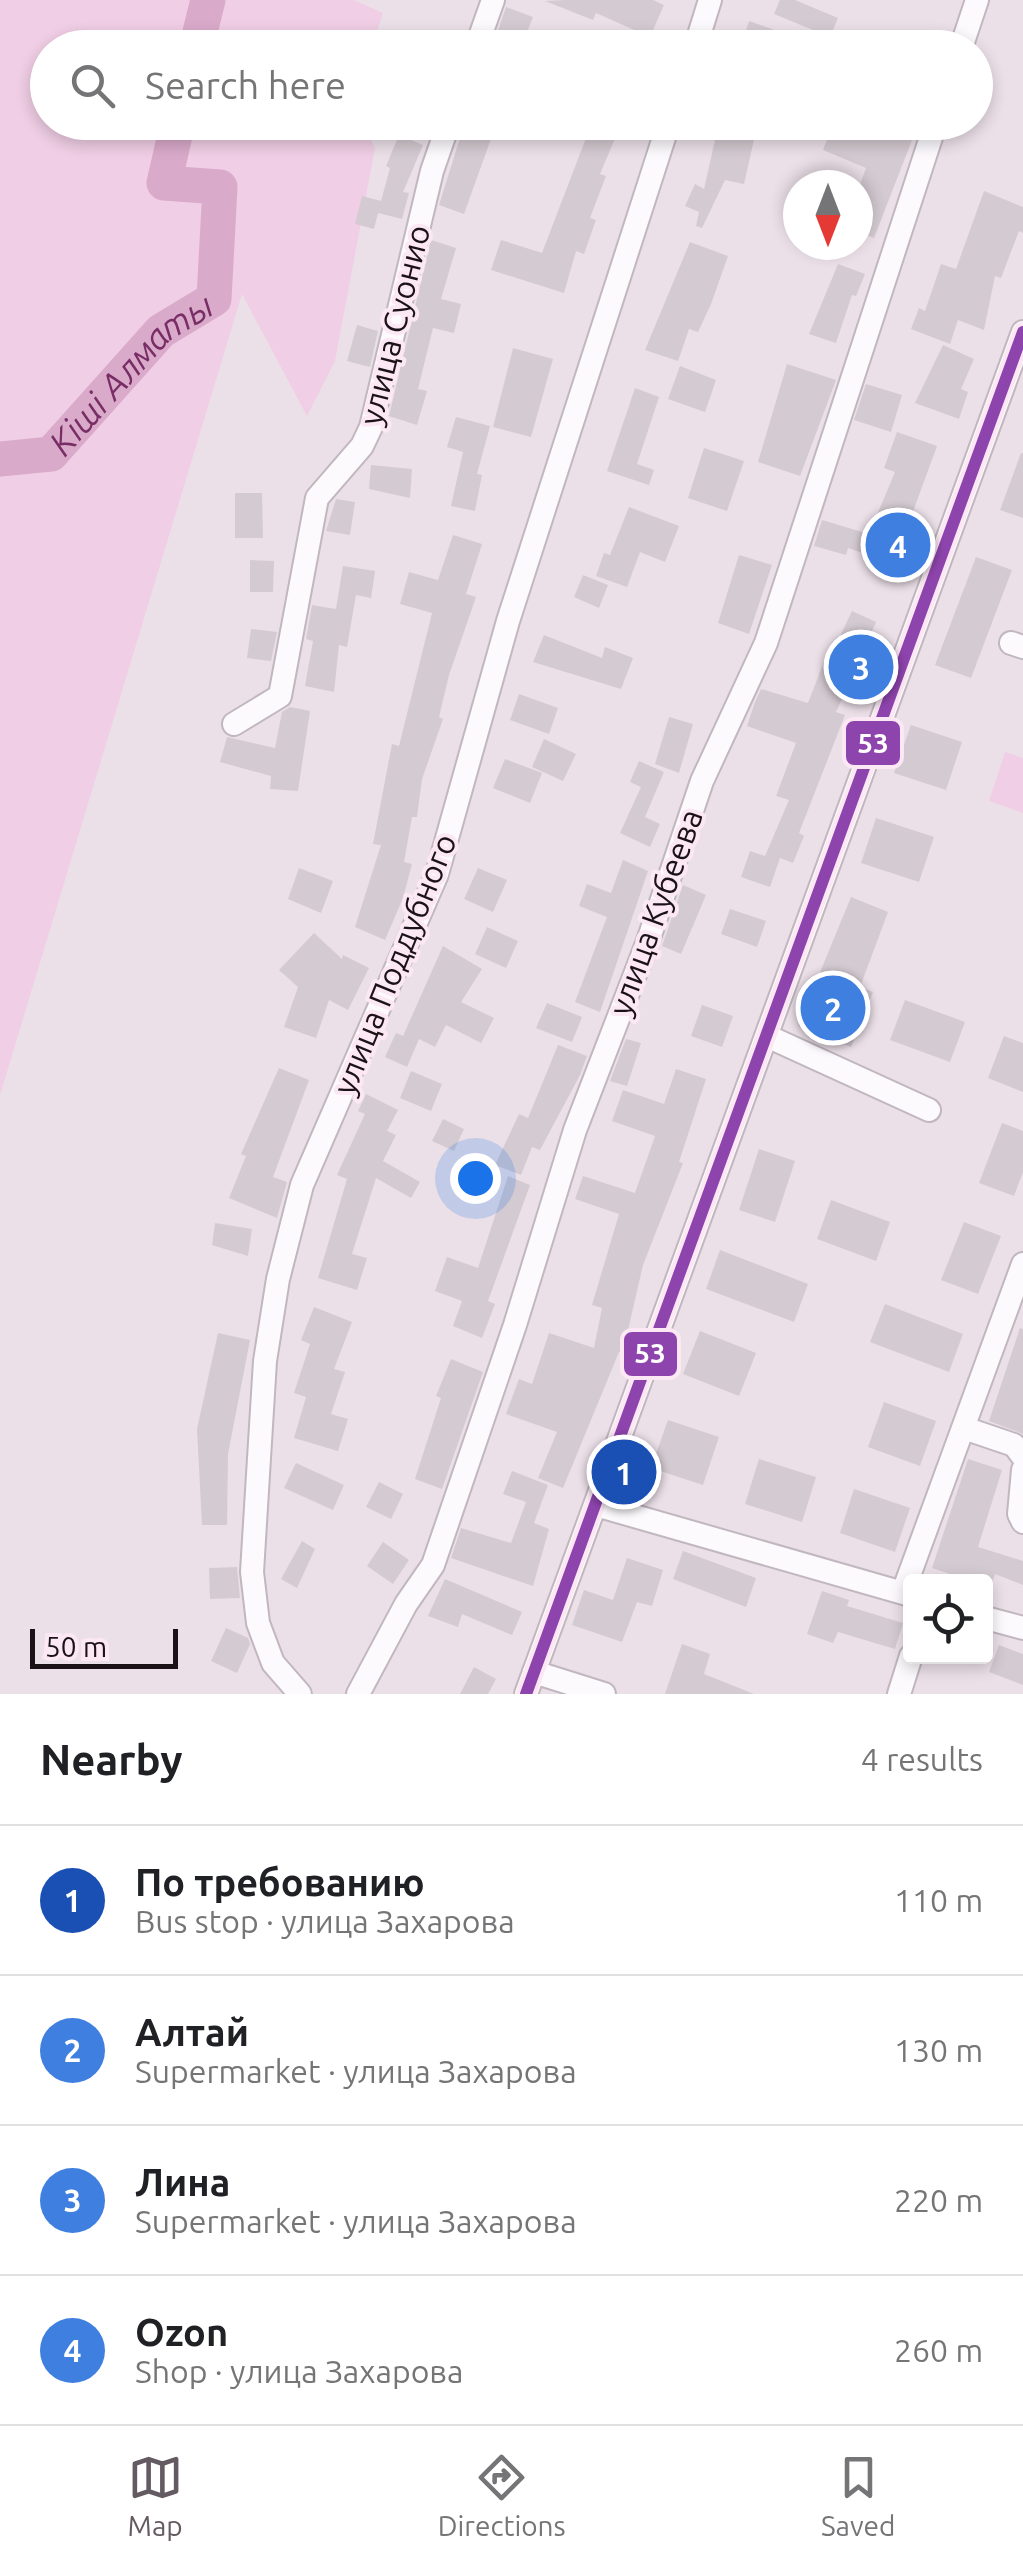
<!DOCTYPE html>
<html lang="en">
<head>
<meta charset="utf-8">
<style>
	:root { --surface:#fff; --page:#f2f2f2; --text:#202124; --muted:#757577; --line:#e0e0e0; --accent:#645a61 }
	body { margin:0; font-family:Ubuntu,sans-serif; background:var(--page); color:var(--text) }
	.controls { position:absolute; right:30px; bottom:30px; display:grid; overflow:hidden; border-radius:10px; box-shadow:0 5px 15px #0003 }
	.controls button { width:90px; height:90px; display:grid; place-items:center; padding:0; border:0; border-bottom:2px solid var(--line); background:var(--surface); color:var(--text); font:50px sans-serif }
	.compass { position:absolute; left:783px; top:170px; width:90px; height:90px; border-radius:50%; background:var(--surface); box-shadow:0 5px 15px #0003; rotate:180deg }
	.scale { position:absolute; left:30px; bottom:25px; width:148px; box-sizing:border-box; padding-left:10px; border:5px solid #1b1218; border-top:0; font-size:28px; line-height:35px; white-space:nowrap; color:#1b1218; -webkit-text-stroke:8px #fce8f5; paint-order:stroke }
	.you { position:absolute; left:475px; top:1178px; width:35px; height:35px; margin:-25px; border:8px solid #fff; border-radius:50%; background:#1a73e8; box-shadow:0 0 0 15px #1a73e833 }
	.badge { display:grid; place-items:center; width:65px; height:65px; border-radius:50%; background:var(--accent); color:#fff; font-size:32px; font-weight:700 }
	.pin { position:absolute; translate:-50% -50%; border:5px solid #fff; box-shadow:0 2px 10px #0006 }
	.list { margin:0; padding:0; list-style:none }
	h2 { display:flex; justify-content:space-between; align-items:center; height:130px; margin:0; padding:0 40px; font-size:42px }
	h2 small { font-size:32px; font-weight:400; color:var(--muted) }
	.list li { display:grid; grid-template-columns:65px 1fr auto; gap:30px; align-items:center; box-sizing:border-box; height:150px; padding:0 40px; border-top:2px solid var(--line) }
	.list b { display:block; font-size:38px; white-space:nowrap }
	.list p { margin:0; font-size:32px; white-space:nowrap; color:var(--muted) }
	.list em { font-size:32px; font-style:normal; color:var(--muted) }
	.icon { flex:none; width:55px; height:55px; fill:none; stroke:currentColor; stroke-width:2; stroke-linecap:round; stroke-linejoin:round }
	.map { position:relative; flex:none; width:1023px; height:1694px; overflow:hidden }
	.search { position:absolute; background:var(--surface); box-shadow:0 5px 15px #0003; left:30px; right:30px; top:30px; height:110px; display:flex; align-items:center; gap:25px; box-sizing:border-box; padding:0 35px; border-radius:55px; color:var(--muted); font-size:38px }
	.sheet { height:730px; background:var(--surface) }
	nav { display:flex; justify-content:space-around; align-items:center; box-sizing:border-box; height:140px; border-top:2px solid var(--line); background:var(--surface); font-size:28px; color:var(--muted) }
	nav a { display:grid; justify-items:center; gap:5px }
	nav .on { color:var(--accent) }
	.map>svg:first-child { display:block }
	.green { fill:#f0cee5 }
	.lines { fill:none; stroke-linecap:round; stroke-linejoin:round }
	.river { stroke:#daaacb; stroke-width:35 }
	.building { fill:#d4cad1 }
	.minor-casing { stroke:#c1b7be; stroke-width:26 }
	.minor { stroke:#fcfafc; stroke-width:22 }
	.bus-1-casing { stroke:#fce8f5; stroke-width:20 }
	.bus-1 { stroke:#8e44ad; stroke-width:12 }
	.labels { text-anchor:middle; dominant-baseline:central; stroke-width:8; stroke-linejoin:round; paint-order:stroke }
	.street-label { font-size:32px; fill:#1b1218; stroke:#fce8f5 }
	.water-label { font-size:35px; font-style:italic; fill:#782e65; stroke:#fce8f5 }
	.line-badge { stroke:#fce8f5; stroke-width:4 }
	.badge-label { font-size:28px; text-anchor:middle; font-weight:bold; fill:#fff }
</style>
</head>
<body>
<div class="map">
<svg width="1023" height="1694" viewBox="0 0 1023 1694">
	<rect width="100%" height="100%" fill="#ece0e8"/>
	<g class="green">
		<path d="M0,0H354L383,13L372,47L48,48V122L361,123L375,148L335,361L307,416L242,294L0,1095Z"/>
		<path d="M1005,752L1023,758V813L989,801Z"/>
	</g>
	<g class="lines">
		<g class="river">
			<path d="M196,48L208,0"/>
			<path id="s1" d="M0,459L51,454L161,331L214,299L220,187L164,183L178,122"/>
		</g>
	</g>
	<g class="building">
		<path d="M565,0H653L664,5L650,37L596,13L593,20L545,1Z"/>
		<path d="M780,0H795L838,18L830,37L774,14Z"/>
		<path d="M506,7L533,17L521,48L495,39Z"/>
		<path d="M749,21L780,32L775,48L742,43Z"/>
		<path d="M465,122H497L464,214L439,205Z"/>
		<path d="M583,122H622L600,174L606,176L590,218L596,220L584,254L576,251L564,293L491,270L501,240L542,253L586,138L578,134Z"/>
		<path d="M719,122H758L744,184L725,180L702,228L696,226L699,212L685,206L695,184L704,189Z"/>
		<path d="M834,122H919L874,238L858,232V190L866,168L823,150Z"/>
		<path d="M399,135L423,145L403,192L409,193L402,219L378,213L374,229L355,224L362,196L381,201L390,168L386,166Z"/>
		<path d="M984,191L1023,207V233L1019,231L1001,278L995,276L984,330L958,320L950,344L911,329L919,308L925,311L941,264L956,269Z"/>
		<path d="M431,240L456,248L441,299L461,304L454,333L433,328L418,389L427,391L417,425L389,416Z"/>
		<path d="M690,242L728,256L711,304L698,332L689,329L678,361L645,350Z"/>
		<path d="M838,264L865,274L856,296L852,295L836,343L809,334Z"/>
		<path d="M357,325L378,331L370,367L347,361Z"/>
		<path d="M943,345L974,359L961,389L968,392L959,419L915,403Z"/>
		<path d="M513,348L553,359L531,437L493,427Z"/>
		<path d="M787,364L836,380L800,476L758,462Z"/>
		<path d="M680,366L716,380L705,412L668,399Z"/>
		<path d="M866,384L902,395L891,432L854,420Z"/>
		<path d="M635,388L659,397L637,464L654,470L649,485L607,471Z"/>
		<path d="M456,417L490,426L477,474L482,475L475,511L451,506L463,452L447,447Z"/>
		<path d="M897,432L937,446L904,536L910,539L900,566L848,548L846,555L814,546L822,520L869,534L895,472L884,468Z"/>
		<path d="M704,448L744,461L727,511L688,498Z"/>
		<path d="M1021,453H1023V518L1000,510Z"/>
		<path d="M371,465L412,469L410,498L369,489Z"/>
		<path d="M235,493H262L263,538H235Z"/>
		<path d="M336,499L355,502L350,535L326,531Z"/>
		<path d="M629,507L679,526L665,562L640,552L627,587L596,576L604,553L610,555Z"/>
		<path d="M453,535L482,544L466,594L476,597L449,675L439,717L443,719L422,779L417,817H412L404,862L412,864L403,898L385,940L355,927L381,845L373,844L392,744L399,746L432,613L400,604L409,572L438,580Z"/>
		<path d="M739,555L772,565L749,634L718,623Z"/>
		<path d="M976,557L1012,570L971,678L935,665Z"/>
		<path d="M250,560L274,561L273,592H250Z"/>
		<path d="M343,566L375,571L371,598L356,595L347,647L339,645L334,692L305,686L313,641L306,639L312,605L336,609Z"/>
		<path d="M583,575L608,585L599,608L574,597Z"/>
		<path d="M852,611L876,622L836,712L845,715L799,833L804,836L793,863L780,858L770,887L741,877L750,851L765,856L789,800L776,796L796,743L747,726L755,702L761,689L808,703L828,651L832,653Z"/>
		<path d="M251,629L277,632L271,661L247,658Z"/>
		<path d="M544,635L602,658L605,647L633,658L621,689L533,662Z"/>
		<path d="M519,694L558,708L549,734L510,720Z"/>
		<path d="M290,707L310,711L298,791L270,789L271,776L220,762L227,737L275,748L282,712Z"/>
		<path d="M669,717L693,724L679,773L655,764Z"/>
		<path d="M911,725L962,742L946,790L894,773Z"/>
		<path d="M544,739L576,754L563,781L532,767Z"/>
		<path d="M505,759L542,773L530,803L493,788Z"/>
		<path d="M639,761L664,772L645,817L660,824L650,847L620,833L641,787L630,782Z"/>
		<path d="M876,818L934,837L919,882L861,863Z"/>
		<path d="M623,860L648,871L600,1012L575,1002L607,917L579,906L587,884L611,893Z"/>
		<path d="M299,868L333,881L321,913L288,899Z"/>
		<path d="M478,868L507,880L493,912L464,899Z"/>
		<path d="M683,885L706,895L681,954L662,946Z"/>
		<path d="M851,897L888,912L860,987L873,992L851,1047L798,1026Z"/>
		<path d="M730,909L766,921L757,947L721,934Z"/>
		<path d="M487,927L518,941L506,968L475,954Z"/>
		<path d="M314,933L342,959L343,955L369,968L348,1010L329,1000L316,1038L284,1027L298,987L279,970Z"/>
		<path d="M443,946L482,969L461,1002L494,1018L481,1043L446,1025L435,1047L419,1039L407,1067L385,1057L396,1033L403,1036Z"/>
		<path d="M905,1000L965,1022L950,1062L890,1040Z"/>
		<path d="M547,1003L582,1017L572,1042L536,1028Z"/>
		<path d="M702,1005L733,1016L722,1047L691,1036Z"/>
		<path d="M1004,1036L1023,1043V1092L988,1078Z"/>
		<path d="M626,1039L641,1043L627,1086L610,1081Z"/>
		<path d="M558,1045L587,1056L580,1075L540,1150L532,1147L521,1175L495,1165L519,1114L528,1118Z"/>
		<path d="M279,1068L309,1080L273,1177L287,1182L277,1218L229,1198L246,1156L241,1154Z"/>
		<path d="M676,1069L706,1079L679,1162L683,1163L643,1265L623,1352H619L563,1488L538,1478L557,1432L506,1414L519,1379L532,1384L549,1333L594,1348L602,1308L592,1305L619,1214L575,1199L583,1176L635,1193L655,1136L612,1121L623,1090L664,1104Z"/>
		<path d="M411,1071L442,1084L431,1111L400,1098Z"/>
		<path d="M366,1094L398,1110L387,1131L396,1135L383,1161L420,1182L411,1198L376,1178L352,1254L367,1258L357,1290L318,1278L347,1179L337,1175L365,1114L358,1111Z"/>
		<path d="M443,1119L464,1129L454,1151L432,1141Z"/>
		<path d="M1002,1123L1023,1131V1172L1014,1196L979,1183Z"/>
		<path d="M759,1149L795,1161L775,1222L739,1210Z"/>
		<path d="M508,1176L530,1185L488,1301L495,1304L482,1338L453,1326L462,1301L435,1291L447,1257L478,1268Z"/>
		<path d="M831,1200L890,1222L876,1261L817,1239Z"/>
		<path d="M964,1222L1001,1236L978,1294L941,1280Z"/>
		<path d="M215,1223L252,1229L248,1256L212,1245Z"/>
		<path d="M720,1250L808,1284L794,1322L706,1289Z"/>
		<path d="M885,1304L963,1334L949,1372L870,1342Z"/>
		<path d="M314,1307L352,1322L334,1369L345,1372L331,1414L348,1419L338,1451L294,1438L306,1397L294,1393L310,1344L301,1340Z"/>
		<path d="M1020,1328L1023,1329V1434L989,1421Z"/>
		<path d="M700,1331L756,1353L739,1396L683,1374Z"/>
		<path d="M218,1333L250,1340L228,1454L227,1525H202L197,1429Z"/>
		<path d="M451,1359L483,1372L442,1489L415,1479L441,1398L436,1396Z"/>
		<path d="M884,1402L936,1421L920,1466L868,1447Z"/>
		<path d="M668,1420L719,1437L703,1485L651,1468Z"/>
		<path d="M759,1459L816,1477L802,1522L745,1504Z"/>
		<path d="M968,1459L1002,1470L978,1547L1023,1561V1585L995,1574L992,1582H974L932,1568Z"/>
		<path d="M296,1463L344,1485L333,1510L284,1488Z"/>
		<path d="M512,1471L548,1485L534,1523L549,1529L533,1586L451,1558L461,1528L511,1543L526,1502L503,1494Z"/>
		<path d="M379,1482L403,1494L391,1519L366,1507Z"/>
		<path d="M854,1489L910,1508L895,1552L840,1533Z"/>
		<path d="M302,1541L315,1549L297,1588L281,1579Z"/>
		<path d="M383,1542L409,1560L393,1584L367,1566Z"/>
		<path d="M683,1551L756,1578L746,1607L673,1579Z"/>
		<path d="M627,1558L663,1570L652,1606L637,1602L622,1642L572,1625L584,1590L613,1600Z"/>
		<path d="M237,1567L240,1598L210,1599L209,1568Z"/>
		<path d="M445,1579L522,1612L512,1635L462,1614L458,1627L428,1616Z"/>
		<path d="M822,1591L849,1600L847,1606L903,1623L895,1649L838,1632L833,1643L807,1634Z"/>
		<path d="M226,1628L248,1638L250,1644L237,1673L211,1661Z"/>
		<path d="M682,1644L710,1654L704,1674L754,1694H665Z"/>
		<path d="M999,1645L1023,1654V1685L989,1672Z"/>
		<path d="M474,1667L496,1679L488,1694H460Z"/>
	</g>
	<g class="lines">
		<defs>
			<g id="minor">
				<path d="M476,48L493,0"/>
				<path d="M695,48L710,0"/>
				<path d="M961,48L977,0"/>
				<path d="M1011,643L1023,647"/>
				<path d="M234,724L280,696L317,498L362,446L371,427L432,171L449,122"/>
				<path d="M767,1036L929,1110"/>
				<path d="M964,1428L1014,1445L1023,1457"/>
				<path d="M1023,1470L1019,1514L1023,1522"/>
				<path d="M596,1505L910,1595"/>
				<path d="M903,1592L1023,1264"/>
				<path d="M986,1618L1023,1628"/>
				<path d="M534,1672L604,1694"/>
				<path d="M300,1694L273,1663L258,1623L252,1572L265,1361L278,1279L302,1185L437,874L508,621L669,122"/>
				<path d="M358,1694L406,1604L433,1565L515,1325L575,1130L648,941L702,781L766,643L936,122"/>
				<path d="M526,1694L1023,332"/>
				<path d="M899,1694L911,1656"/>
			</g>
		</defs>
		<use href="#minor" class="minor-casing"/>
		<use href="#minor" class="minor"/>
		<defs>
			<path id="bus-1" d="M526,1694L1023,332"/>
		</defs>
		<use href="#bus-1" class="bus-1-casing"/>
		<use href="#bus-1" class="bus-1"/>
	</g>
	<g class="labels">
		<g class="street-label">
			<text transform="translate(394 325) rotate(-76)">улица Суонио</text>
			<text transform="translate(655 912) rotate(-70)">улица Кубеева</text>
			<text transform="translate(394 964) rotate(-68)">улица Поддубного</text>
		</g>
		<g class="water-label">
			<text stroke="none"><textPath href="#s1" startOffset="165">Кіші Алматы</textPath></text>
		</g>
	</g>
	<g class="line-badge">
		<rect x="844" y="719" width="58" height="48" rx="10" fill="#8e44ad"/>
		<rect x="622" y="1330" width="57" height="48" rx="10" fill="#8e44ad"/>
	</g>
	<g class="badge-label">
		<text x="873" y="753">53</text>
		<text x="650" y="1363">53</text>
	</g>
</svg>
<div class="controls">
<button><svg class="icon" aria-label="locate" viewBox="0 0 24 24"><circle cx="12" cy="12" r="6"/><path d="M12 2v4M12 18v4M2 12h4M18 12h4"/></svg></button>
</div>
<svg class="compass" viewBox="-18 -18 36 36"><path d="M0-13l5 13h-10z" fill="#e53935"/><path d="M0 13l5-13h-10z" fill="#757577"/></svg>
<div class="scale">50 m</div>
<div class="you"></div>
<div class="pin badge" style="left:624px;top:1472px;background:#1a4fb4">1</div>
<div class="pin badge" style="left:833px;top:1008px;background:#3f7fe0">2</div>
<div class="pin badge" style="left:861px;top:667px;background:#3f7fe0">3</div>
<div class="pin badge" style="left:898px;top:545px;background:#3f7fe0">4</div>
<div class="search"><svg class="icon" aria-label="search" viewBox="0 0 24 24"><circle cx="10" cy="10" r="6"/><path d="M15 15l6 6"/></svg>Search here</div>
</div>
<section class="sheet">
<h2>Nearby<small>4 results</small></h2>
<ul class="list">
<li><span class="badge" style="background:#1a4fb4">1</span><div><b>По требованию</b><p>Bus stop · улица Захарова</p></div><em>110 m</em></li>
<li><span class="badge" style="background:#3f7fe0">2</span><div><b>Алтай</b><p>Supermarket · улица Захарова</p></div><em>130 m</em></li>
<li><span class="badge" style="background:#3f7fe0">3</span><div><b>Лина</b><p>Supermarket · улица Захарова</p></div><em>220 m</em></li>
<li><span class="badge" style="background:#3f7fe0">4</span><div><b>Ozon</b><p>Shop · улица Захарова</p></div><em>260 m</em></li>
</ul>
</section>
<nav>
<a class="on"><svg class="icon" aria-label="map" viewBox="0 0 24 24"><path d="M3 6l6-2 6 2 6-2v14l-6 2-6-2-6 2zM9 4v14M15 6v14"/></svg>Map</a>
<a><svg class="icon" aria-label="directions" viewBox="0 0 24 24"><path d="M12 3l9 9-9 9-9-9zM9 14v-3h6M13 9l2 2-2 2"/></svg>Directions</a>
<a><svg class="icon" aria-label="saved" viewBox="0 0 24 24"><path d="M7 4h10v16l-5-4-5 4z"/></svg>Saved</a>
</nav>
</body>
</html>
